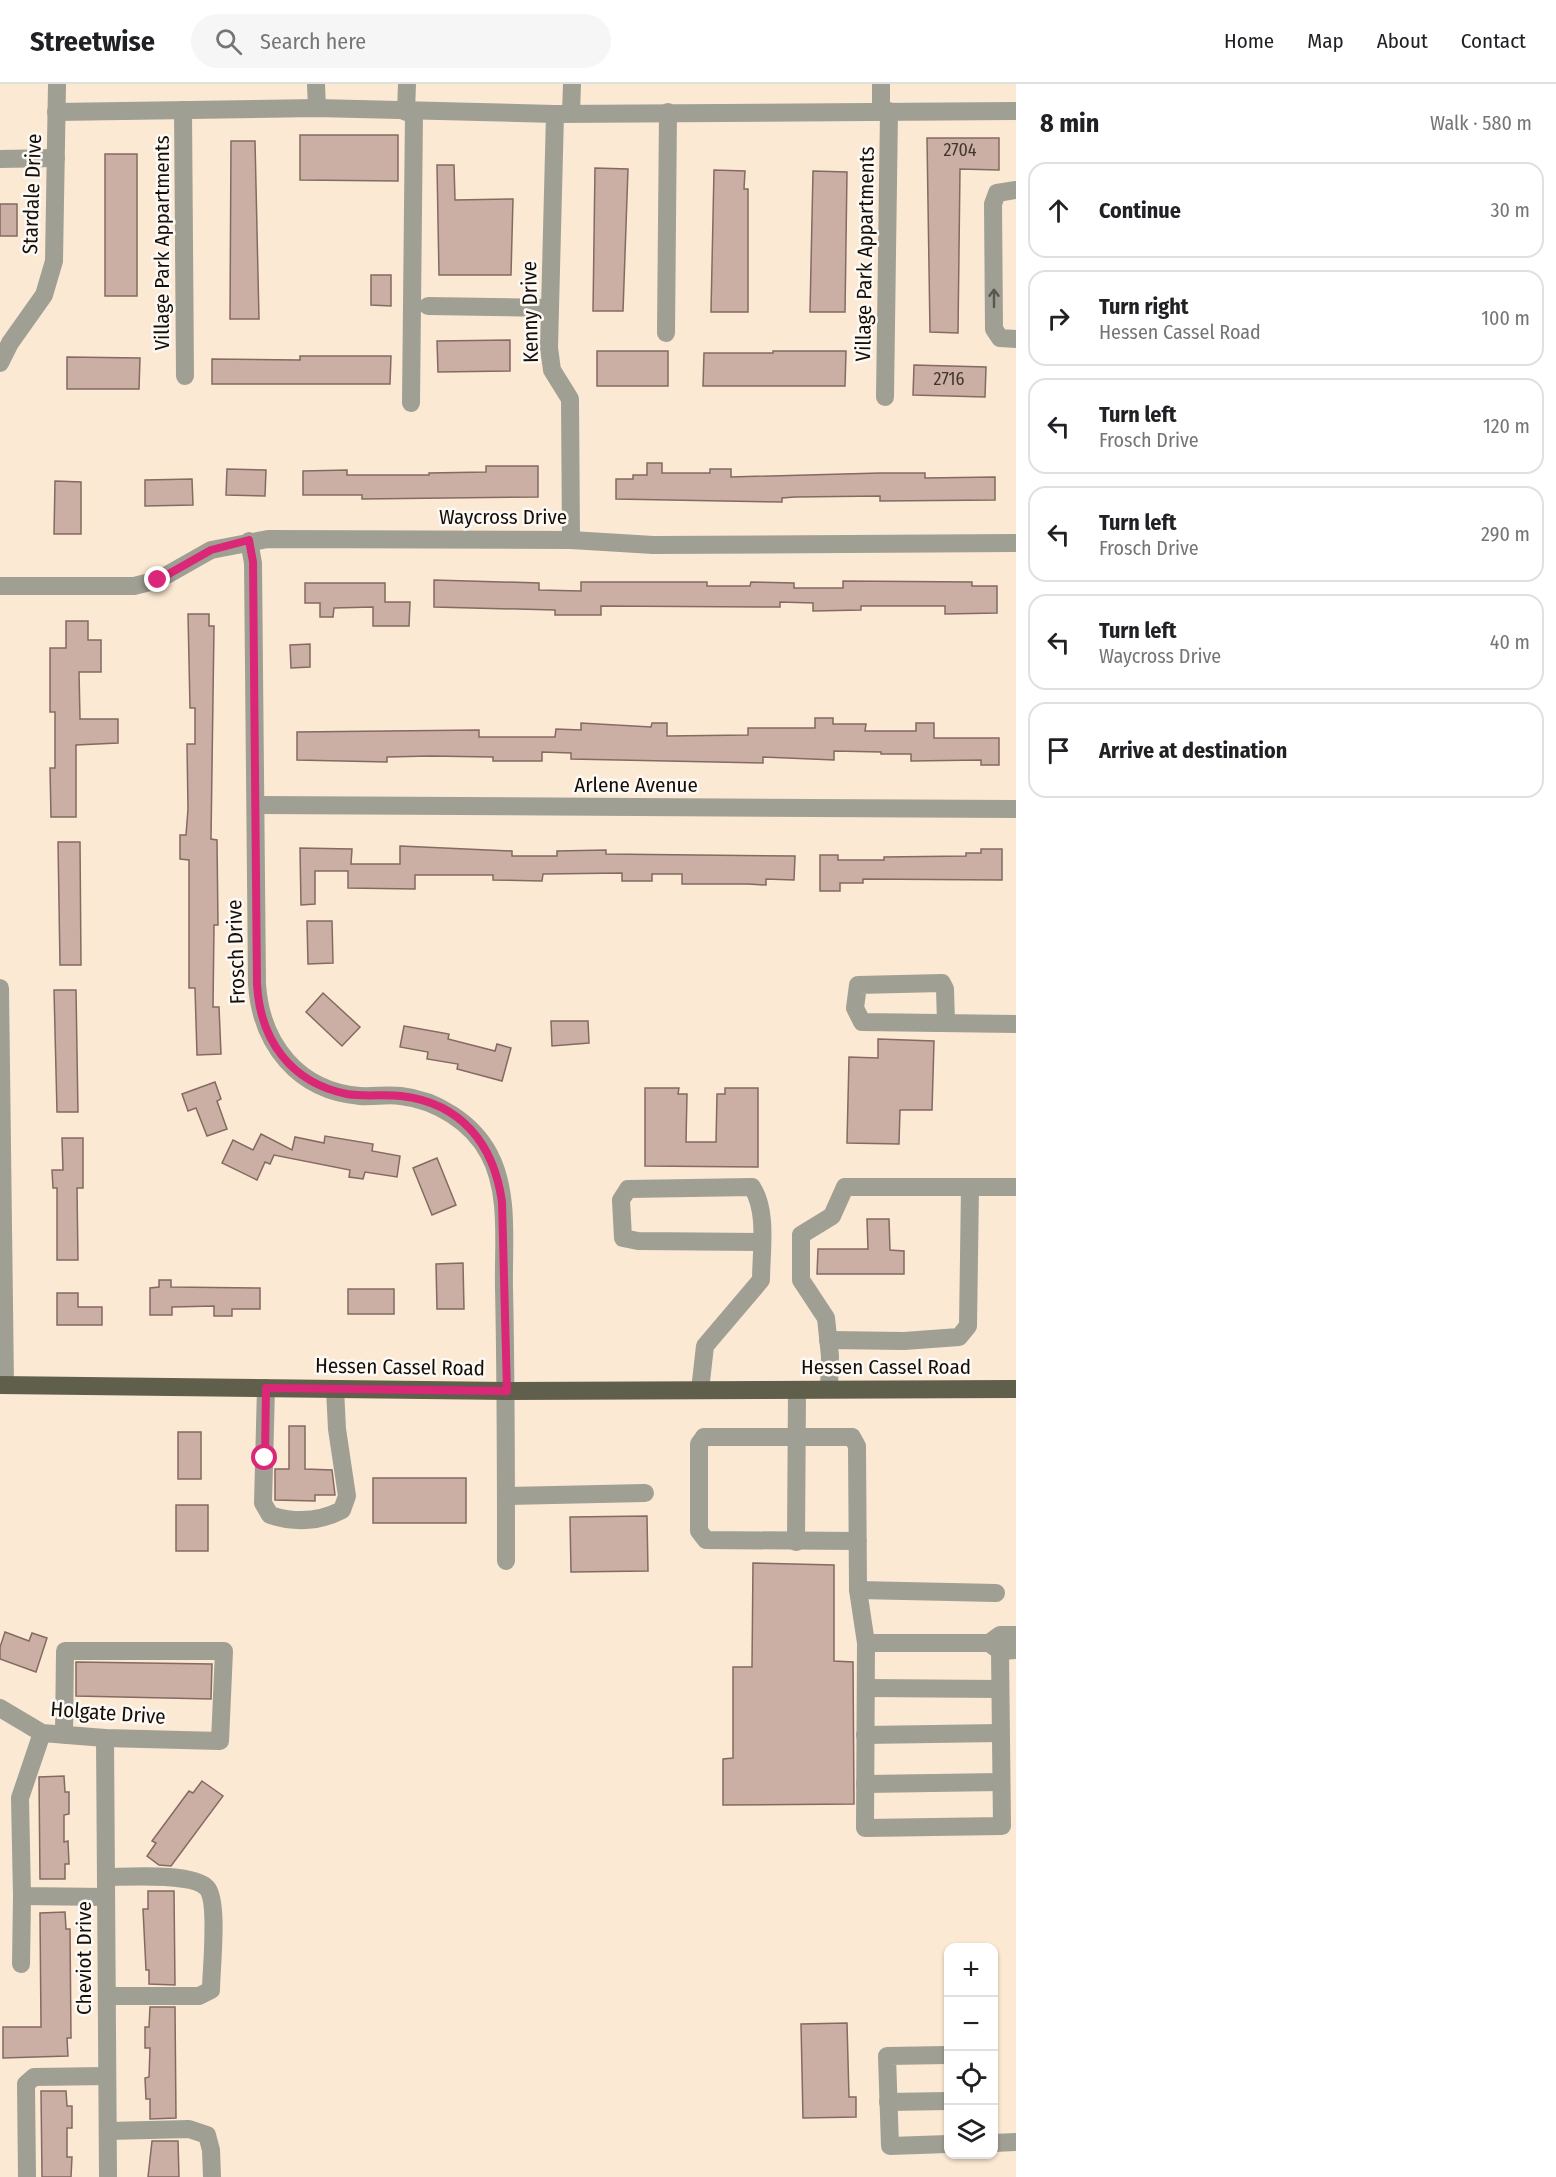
<!DOCTYPE html>
<html lang="en">
<head>
<meta charset="utf-8">
<style>
	:root { --surface:#fff; --page:#f6f6f6; --text:#202124; --muted:#757577; --line:#e0e0e0 }
	body { margin:0; font-family:"Fira Sans Condensed",sans-serif; background:var(--page); color:var(--text) }
	.controls { position:absolute; right:18px; bottom:18px; display:grid; overflow:hidden; border-radius:12px; box-shadow:0 2px 4px #0004 }
	.controls button { width:54px; height:54px; display:grid; place-items:center; padding:0; border:0; border-bottom:2px solid var(--line); background:var(--surface); color:var(--text); font:30px sans-serif }
	.stop { position:absolute; width:18px; height:18px; margin:-14px; border:4px solid #db2777; border-radius:50%; background:#fff }
	.stop.end { background:#db2777; border-color:#fff; box-shadow:0 2px 6px #0008 }
	.list { margin:0; padding:0; list-style:none }
	h2 { display:flex; justify-content:space-between; align-items:center; height:78px; margin:0; padding:0 24px; font-size:26px }
	h2 small { font-size:20px; font-weight:400; color:var(--muted) }
	.list li { display:grid; grid-template-columns:39px 1fr auto; gap:18px; align-items:center; box-sizing:border-box; height:96px; margin:0 12px 12px; padding:0 12px; border:2px solid var(--line); border-radius:18px }
	.list b { display:block; font-size:22px; white-space:nowrap }
	.list p { margin:0; font-size:20px; white-space:nowrap; color:var(--muted) }
	.list em { font-size:20px; font-style:normal; color:var(--muted) }
	.icon { flex:none; width:33px; height:33px; fill:none; stroke:currentColor; stroke-width:2; stroke-linecap:round; stroke-linejoin:round }
	.map { position:relative; flex:none; width:1016px; height:2093px; overflow:hidden }
	header { display:flex; align-items:center; gap:36px; box-sizing:border-box; height:84px; padding:0 30px; background:var(--surface); border-bottom:2px solid var(--line) }
	header strong { font-size:28px }
	nav { display:flex; gap:33px; margin-inline-start:auto; font-size:21px }
	.search { width:420px; height:54px; background:var(--page); display:flex; align-items:center; gap:15px; box-sizing:border-box; padding:0 21px; border-radius:33px; color:var(--muted); font-size:22px }
	main { display:flex }
	aside { flex:1; background:var(--surface) }
	.map>svg:first-child { display:block }
	.building { fill:#cbafa5; stroke:#846a61; stroke-width:1.5 }
	.lines { fill:none; stroke-linecap:round; stroke-linejoin:round }
	.minor { stroke:#9f9f94; stroke-width:18 }
	.major { stroke:#605f4c; stroke-width:18 }
	.oneway { stroke:#5a574e }
	.route { stroke:#db2777; stroke-width:8 }
	.labels { text-anchor:middle; dominant-baseline:central; stroke-width:5; stroke-linejoin:round; paint-order:stroke }
	.number-label { font-size:18px; fill:#42372f }
	.street-label { font-size:21px; fill:#150f08; stroke:#fdf9f5 }
</style>
</head>
<body>
<header>
<strong>Streetwise</strong>
<div class="search"><svg class="icon" aria-label="search" viewBox="0 0 24 24"><circle cx="10" cy="10" r="6"/><path d="M15 15l6 6"/></svg>Search here</div>
<nav><a>Home</a><a>Map</a><a>About</a><a>Contact</a></nav>
</header>
<main>
<div class="map">
<svg width="1016" height="2093" viewBox="0 0 1016 2093">
	<rect width="100%" height="100%" fill="#fbe9d3"/>
	<g class="building">
		<path d="M300,51H398V97L300,96Z"/>
		<path d="M927,54H999V86L960,85L958,249L930,248Z"/>
		<path d="M231,57H255L259,235H230Z"/>
		<rect x="105" y="70" width="32" height="142"/>
		<path d="M437,81H454L455,116L513,115L511,191H439Z"/>
		<path d="M595,84L628,85L623,227H593Z"/>
		<path d="M714,86L745,87L744,105H748V228H711Z"/>
		<path d="M813,87L847,88L845,228H810Z"/>
		<rect x="0" y="120" width="17" height="32"/>
		<path d="M371,191H391V222L371,221Z"/>
		<path d="M510,256V287L438,288L437,257Z"/>
		<rect x="597" y="267" width="71" height="35"/>
		<path d="M773,267H846L845,302H703L704,269H773Z"/>
		<path d="M300,272H391L390,300H212V275L300,276Z"/>
		<path d="M67,273L140,274L139,305H67Z"/>
		<path d="M914,281L986,283L985,313L913,311Z"/>
		<path d="M647,379H662V389H710V385H731V393L880,389H925V394L995,393V416L880,417V412L795,413L782,414V418L616,415V395H633V391H647Z"/>
		<path d="M486,382H538V413L362,415V411H303V387L347,386V391H429V389L486,388Z"/>
		<path d="M227,385L266,386L265,412L226,411Z"/>
		<path d="M192,395L193,421L145,422V396Z"/>
		<path d="M55,397L81,398V450H54Z"/>
		<path d="M434,496L539,499V506L581,507V498H707V502H750L751,498L794,499V504H843V497L972,498V502H997V529L945,530V522H861V526L813,527V519L780,518V523L601,522V531H555V526L434,523Z"/>
		<path d="M305,499H385V518H410L409,542H373V523L334,524L333,533H320V519H305Z"/>
		<path d="M188,530H209V542H214L211,755L217,756L218,841H214L213,923H219L221,970L197,971L195,904H189V776L180,775V751H186L188,725L187,660H195V624H190Z"/>
		<path d="M66,537H88V556H101V588H79L80,635H118V659L76,661V733H51L50,684H55V628H50V564H66Z"/>
		<path d="M310,560V583L291,584L290,561Z"/>
		<path d="M815,634H833V640H866L865,647H916V639H934V654H999V681H981V676L911,677V670H881V668L834,667V676L763,673V679L571,675V669L542,668V677H493V673L430,672L387,673V678L297,676V648L479,646V653H555L556,645L581,646V639L651,643L652,639H667V652L748,651V644H815Z"/>
		<path d="M58,758H80L81,881H60Z"/>
		<path d="M400,762L512,767V772H557V767L606,766V770L795,772L794,796L766,795V801L748,800H682V790H652V797H622V789L543,790L542,797L493,796V791H415V805L348,804V787H315V820L301,821L300,764L352,765L351,780H400Z"/>
		<path d="M981,765H1002V796L863,795V799H840V807H820V771H838V776H884V773L966,772V769H981Z"/>
		<path d="M307,837H332L333,879L308,880Z"/>
		<path d="M54,906H76L78,1028H57Z"/>
		<path d="M323,909L360,943L342,962L306,928Z"/>
		<path d="M551,937H588L589,959L552,962Z"/>
		<path d="M404,942L449,950L448,955L495,967L497,960L511,964L502,997L457,985L458,980L427,975L428,968L400,963Z"/>
		<path d="M878,955L934,957L932,1026H900L899,1060L847,1059L849,973L878,974Z"/>
		<path d="M215,998L221,1015L217,1017L227,1045L207,1052L196,1024L188,1027L182,1010Z"/>
		<path d="M645,1004H679L678,1010H687L686,1058H716L717,1010H725V1004H758V1083L645,1082Z"/>
		<path d="M261,1050L292,1066L295,1053L324,1059L325,1052L373,1060L372,1067L400,1072L397,1093L365,1088L363,1095L349,1093L350,1086L274,1071L270,1080L265,1078L257,1096L222,1079L233,1056L253,1066Z"/>
		<path d="M62,1054H83V1104H77L78,1176H57V1104H53L52,1086H63Z"/>
		<path d="M437,1074L456,1121L432,1131L413,1084Z"/>
		<path d="M867,1135H889L890,1166L904,1167V1190H817L818,1165H868Z"/>
		<path d="M463,1179L464,1225H437L436,1180Z"/>
		<path d="M159,1196H171V1203L260,1204V1225H232V1232H214V1222L172,1223V1231H150V1204L159,1203Z"/>
		<rect x="348" y="1205" width="46" height="25"/>
		<path d="M57,1209H78V1223H102V1241H57Z"/>
		<path d="M289,1342H305V1385L332,1386L335,1411H315V1417L275,1416V1385H289Z"/>
		<rect x="178" y="1348" width="23" height="47"/>
		<rect x="373" y="1394" width="93" height="45"/>
		<rect x="176" y="1421" width="32" height="46"/>
		<path d="M647,1432L648,1487L571,1488L570,1433Z"/>
		<path d="M753,1479L834,1481V1577L853,1578L854,1720L723,1721V1675L733,1674V1583H752Z"/>
		<path d="M5,1548L29,1557L32,1549L47,1554L36,1588L0,1575V1563Z"/>
		<path d="M76,1578L212,1580L211,1615L76,1612Z"/>
		<path d="M64,1692L65,1708H69V1730L64,1731V1758L68,1757L69,1780H65V1795H40L39,1693Z"/>
		<path d="M202,1697L223,1712L171,1782L159,1781L147,1772L156,1759L152,1757L189,1707L193,1709Z"/>
		<path d="M148,1807H174L175,1901L149,1900V1886H146L143,1825H148Z"/>
		<path d="M65,1828L66,1845H70L71,1954H67L68,1972L3,1974V1943H41L40,1829Z"/>
		<path d="M150,1923H175L176,2034L150,2035V2015H146L145,1994L149,1993L150,1964H145V1943H149Z"/>
		<path d="M847,1939L849,2013H856V2033L803,2034L801,1940Z"/>
		<path d="M41,2007H66L67,2022H72V2044H67V2073H72L71,2093H42Z"/>
		<path d="M152,2057H178L179,2093H148Z"/>
	</g>
	<g class="lines">
		<g class="minor">
			<path d="M316,0L317,24"/>
			<path d="M183,26L185,292"/>
			<path d="M881,27V0"/>
			<path d="M56,28L317,24L555,30L1016,27"/>
			<path d="M406,28L407,0"/>
			<path d="M571,29L572,0"/>
			<path d="M555,30L549,264L552,286L570,315L571,456"/>
			<path d="M0,75L56,74"/>
			<path d="M1016,106L997,109L993,120L994,245L1000,254L1016,255"/>
			<path d="M428,222L550,224"/>
			<path d="M666,249L668,28"/>
			<path d="M0,279L10,259L44,211L54,177L57,0"/>
			<path d="M885,313L889,27"/>
			<path d="M411,319L414,28"/>
			<path d="M249,457L253,479L257,900C261,960 298,1007 360,1012C374,1013 387,1010 401,1012C436,1016 472,1038 489,1070C510,1109 503,1161 504,1204C506,1295 506,1386 506,1477"/>
			<path d="M0,502H134L158,496L211,466L268,455L571,456L653,461L1016,459"/>
			<path d="M256,721L1016,725"/>
			<path d="M0,904L5,1301"/>
			<path d="M946,939L945,905L942,899L858,901L855,924L862,938L1016,940"/>
			<path d="M828,1256L904,1257L959,1253L968,1242L970,1103"/>
			<path d="M266,1304L263,1419L270,1431C295,1439 319,1438 342,1426L347,1412L337,1345L335,1305"/>
			<path d="M829,1305L830,1272L826,1234L801,1196V1151L832,1132L845,1103H1016"/>
			<path d="M700,1306L705,1262L761,1196C761,1167 768,1128 752,1103L628,1105L621,1116L623,1154L638,1157L761,1158"/>
			<path d="M506,1412L645,1409"/>
			<path d="M858,1457L706,1456L699,1447V1360L704,1353H852L857,1362L858,1506L866,1559H989L1000,1567L1016,1566"/>
			<path d="M796,1458L797,1306"/>
			<path d="M858,1506L996,1509"/>
			<path d="M866,1559L865,1744L1002,1742L1000,1567"/>
			<path d="M989,1559L1000,1551H1016"/>
			<path d="M866,1604L1000,1605"/>
			<path d="M0,1624L42,1649L105,1654L220,1657L224,1567H65L64,1651"/>
			<path d="M42,1649L20,1714L22,1812L106,1813"/>
			<path d="M865,1651L1000,1649"/>
			<path d="M105,1654L108,2093"/>
			<path d="M865,1700L1001,1698"/>
			<path d="M106,1793C127,1793 193,1788 207,1804C219,1818 211,1886 211,1906L199,1912H107"/>
			<path d="M21,1880L22,1812"/>
			<path d="M948,1971L887,1972L890,2062L948,2060"/>
			<path d="M888,2018L948,2017"/>
			<path d="M108,2047L189,2045L207,2051L211,2066L212,2093"/>
			<path d="M993,2059L1016,2058"/>
			<path d="M27,2093L26,2000L34,1993L107,1992"/>
		</g>
		<path class="major" d="M0,1301L507,1307L1016,1305"/>
	</g>
	<defs><path id="oneway-shaft" d="M-6 0H5M1.5-3L5.5 0L1.5 3" fill="none" stroke-width="1.6" stroke-linecap="round" stroke-linejoin="round" transform="scale(1.5)"/></defs>
	<use class="oneway" href="#oneway-shaft" transform="translate(994 214) rotate(-90)"/>
	<g class="lines">
		<path class="route" d="M158,496L211,466L249,456L253,478L257,900C260,956 291,999 347,1010C365,1013 383,1010 401,1012C462,1019 494,1061 502,1118L507,1307L266,1304L265,1374"/>
	</g>
	<g class="labels">
		<g class="number-label">
			<text x="960" y="66">2704</text>
			<text x="949" y="295">2716</text>
		</g>
		<g class="street-label">
			<text transform="translate(32 110) rotate(-88)">Stardale Drive</text>
			<text transform="translate(162 159) rotate(-90)">Village Park Appartments</text>
			<text transform="translate(865 170) rotate(-89)">Village Park Appartments</text>
			<text transform="translate(530 228) rotate(-91)">Kenny Drive</text>
			<text x="503" y="433">Waycross Drive</text>
			<text x="636" y="701">Arlene Avenue</text>
			<text transform="translate(236 868) rotate(-92)">Frosch Drive</text>
			<text transform="translate(400 1283) rotate(1)">Hessen Cassel Road</text>
			<text x="886" y="1283">Hessen Cassel Road</text>
			<text transform="translate(108 1629) rotate(4)">Holgate Drive</text>
			<text transform="translate(84 1874) rotate(-90)">Cheviot Drive</text>
		</g>
	</g>
</svg>
<div class="controls">
<button>+</button>
<button>−</button>
<button><svg class="icon" aria-label="locate" viewBox="0 0 24 24"><circle cx="12" cy="12" r="6"/><path d="M12 2v4M12 18v4M2 12h4M18 12h4"/></svg></button>
<button><svg class="icon" aria-label="layers" viewBox="0 0 24 24"><path d="M12 4l9 5-9 5-9-5zM3 14l9 5 9-5"/></svg></button>
</div>
<div class="stop" style="left:265px;top:1374px"></div>
<div class="stop end" style="left:158px;top:496px"></div>
</div>
<aside>
<h2>8 min<small>Walk · 580 m</small></h2>
<ul class="list">
<li><svg class="icon" aria-label="ahead" viewBox="0 0 24 24"><path d="M12 20V5M6 11l6-6 6 6"/></svg><div><b>Continue</b></div><em>30 m</em></li>
<li><svg class="icon" aria-label="right" viewBox="0 0 24 24"><path d="M7 20v-9h11M14 6l5 5-5 5"/></svg><div><b>Turn right</b><p>Hessen Cassel Road</p></div><em>100 m</em></li>
<li><svg class="icon" aria-label="left" viewBox="0 0 24 24"><path d="M17 20v-9H6M10 6l-5 5 5 5"/></svg><div><b>Turn left</b><p>Frosch Drive</p></div><em>120 m</em></li>
<li><svg class="icon" aria-label="left" viewBox="0 0 24 24"><path d="M17 20v-9H6M10 6l-5 5 5 5"/></svg><div><b>Turn left</b><p>Frosch Drive</p></div><em>290 m</em></li>
<li><svg class="icon" aria-label="left" viewBox="0 0 24 24"><path d="M17 20v-9H6M10 6l-5 5 5 5"/></svg><div><b>Turn left</b><p>Waycross Drive</p></div><em>40 m</em></li>
<li><svg class="icon" aria-label="arrive" viewBox="0 0 24 24"><path d="M6 21V4h12l-3 4 3 4H6"/></svg><div><b>Arrive at destination</b></div></li>
</ul>
</aside>
</main>
</body>
</html>
